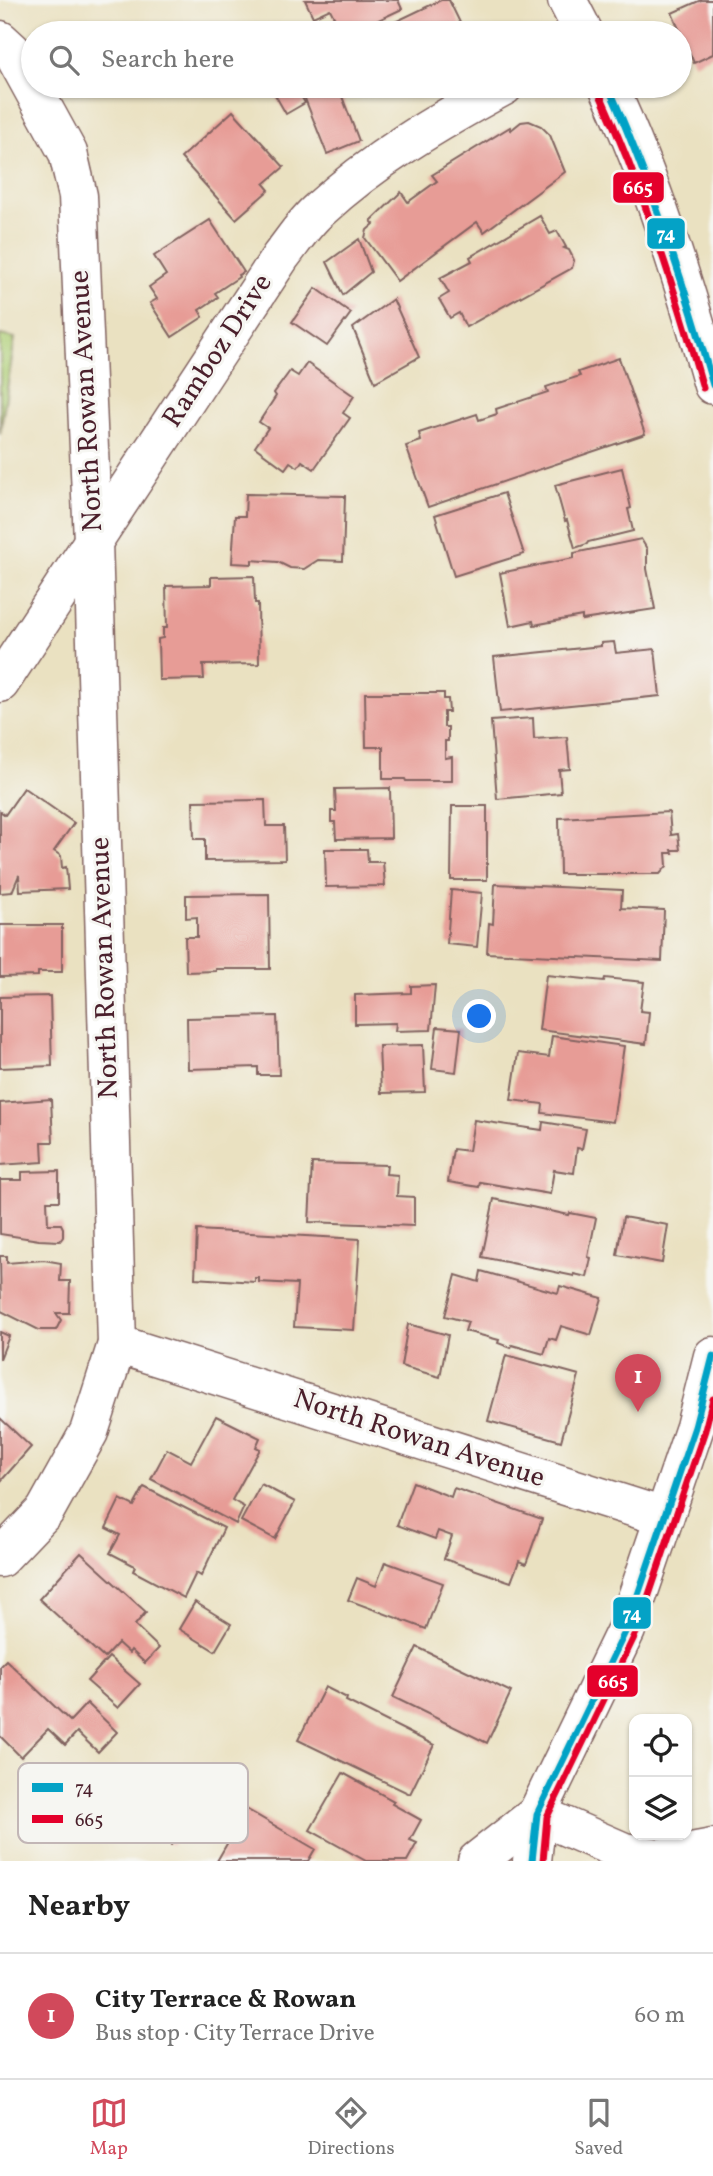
<!DOCTYPE html>
<html lang="en">
<head>
<meta charset="utf-8">
<style>
	:root { --surface:#fff; --page:#f2f2f2; --text:#222; --muted:#767676; --line:#e0e0e0; --accent:#d1495b }
	body { margin:0; font-family:Vollkorn,serif; background:var(--page); color:var(--text) }
	.controls { position:absolute; right:21px; bottom:21px; display:grid; overflow:hidden; border-radius:14px; box-shadow:0 2px 5px #0004 }
	.controls button { width:63px; height:63px; display:grid; place-items:center; padding:0; border:0; border-bottom:2px solid var(--line); background:var(--surface); color:var(--text); font:35px sans-serif }
	.you { position:absolute; left:480px; top:1017px; width:24px; height:24px; margin:-18px; border:5px solid #fff; border-radius:50%; background:#1a73e8; box-shadow:0 0 0 10px #1a73e833 }
	.badge { display:grid; place-items:center; width:46px; height:46px; border-radius:50%; background:var(--accent); color:#fff; font-size:23px; font-weight:700 }
	.pin { position:absolute; translate:-50% -58px; filter:drop-shadow(0 2px 4px #0008) }
	.pin::after { content:''; position:absolute; top:37px; width:24px; height:21px; background:inherit; clip-path:polygon(0 0,100% 0,50% 100%) }
	.list { margin:0; padding:0; list-style:none }
	h2 { display:flex; justify-content:space-between; align-items:center; height:91px; margin:0; padding:0 28px; font-size:30px }
	h2 small { font-size:23px; font-weight:400; color:var(--muted) }
	.list li { display:grid; grid-template-columns:46px 1fr auto; gap:21px; align-items:center; box-sizing:border-box; height:126px; padding:0 28px; border-top:2px solid var(--line) }
	.list b { display:block; font-size:26px; white-space:nowrap }
	.list p { margin:0; font-size:23px; white-space:nowrap; color:var(--muted) }
	.list em { font-size:23px; font-style:normal; color:var(--muted) }
	.icon { flex:none; width:38px; height:38px; fill:none; stroke:currentColor; stroke-width:2; stroke-linecap:round; stroke-linejoin:round }
	.map { position:relative; flex:none; width:713px; height:1861px; overflow:hidden }
	.search { position:absolute; background:var(--surface); box-shadow:0 2px 5px #0004; left:21px; right:21px; top:21px; height:77px; display:flex; align-items:center; gap:18px; box-sizing:border-box; padding:0 24px; border-radius:38px; color:var(--muted); font-size:26px }
	.sheet { height:217px; background:var(--surface) }
	nav { display:flex; justify-content:space-around; align-items:center; box-sizing:border-box; height:98px; border-top:2px solid var(--line); background:var(--surface); font-size:19px; color:var(--muted) }
	nav a { display:grid; justify-items:center; gap:4px }
	nav .on { color:var(--accent) }
	.map>svg:first-child { display:block }
	.green { fill:#afcf77; stroke:#7c7751; stroke-width:2 }
	.building { fill:#e79c96 }
	.lines { fill:none; stroke-linecap:round; stroke-linejoin:round }
	.minor-casing { stroke:#826360; stroke-width:41 }
	.tertiary-casing { stroke:#826360; stroke-width:41 }
	.secondary-casing { stroke:#826360; stroke-width:41 }
	.minor { stroke:#fff; stroke-width:38 }
	.tertiary { stroke:#fff; stroke-width:38 }
	.secondary { stroke:#fff; stroke-width:38 }
	.bus-1-casing { stroke:#f6f6f2; stroke-width:12 }
	.bus-2-casing { stroke:#f6f6f2; stroke-width:12 }
	.bus-1 { stroke:#04a2c6; stroke-width:7 }
	.bus-2 { stroke:#e4002b; stroke-width:7 }
	.labels { text-anchor:middle; dominant-baseline:central; stroke-width:6; stroke-linejoin:round; paint-order:stroke }
	.street-label { font-size:28px; fill:#4a1f2b; stroke:#f6f6f2 }
	.key { fill:#f6f6f2; stroke:#c2b6b6; stroke-width:2 }
	.key-label { font-size:19px; fill:#4a1f2b }
	.line-badge { stroke:#f6f6f2; stroke-width:2.5 }
	.badge-label { font-size:19px; text-anchor:middle; font-weight:bold; fill:#fff }
</style>
</head>
<body>
<div class="map">
<svg width="713" height="1861" viewBox="0 0 713 1861">
	<rect width="100%" height="100%" fill="#f6f6f2"/>
	<filter id="ink" filterUnits="userSpaceOnUse"><feTurbulence type="fractalNoise" baseFrequency=".0143" numOctaves="2"/><feDisplacementMap in="SourceGraphic" scale="14" xChannelSelector="R" yChannelSelector="G"/><feConvolveMatrix kernelMatrix="1 2 1 2 8 2 1 2 1" color-interpolation-filters="sRGB"/></filter>
	<filter id="wash" filterUnits="userSpaceOnUse"><feTurbulence type="fractalNoise" baseFrequency=".00686" numOctaves="4" result="noise"/><feDisplacementMap in="SourceGraphic" scale="28" xChannelSelector="R" yChannelSelector="G"/><feGaussianBlur stdDeviation="1.57" result="paint"/><feColorMatrix in="noise" values="0 0 0 0 0 0 0 0 0 0 0 0 0 0 0 0 0 1.4 0 .05"/><feComposite in="paint" operator="in"/></filter>
	<g filter="url(#wash)">
		<rect width="100%" height="100%" fill="#eae1c1"/>
		<path class="green" d="M0,335L15,338L0,434Z"/>
		<g id="blocks">
			<g class="building">
				<path d="M305,0H398L402,9L351,33H342L330,9L313,17Z"/>
				<path d="M441,0H449L465,33H372Z"/>
				<path d="M701,0H713V54L694,63L672,13Z"/>
				<path d="M270,86H295L305,103L286,114Z"/>
				<path d="M331,86H338L359,141L327,154L304,96Z"/>
				<path d="M233,111L284,167L264,184L269,190L236,219L181,158Z"/>
				<path d="M529,121L541,126L550,135L565,172L484,232L477,222L397,281L365,238L367,230L374,224L371,221L401,192L408,202L437,181L432,175L510,127L511,130L521,122Z"/>
				<path d="M540,216L550,234L557,231L566,247L564,248L569,250L574,260L572,268L466,327L459,313L450,318L439,299L449,293L440,278L472,261L470,257Z"/>
				<path d="M210,220L244,272L238,275L239,277L215,293L218,297L199,310L203,317L172,337L150,303L157,299L149,287L166,275L154,256Z"/>
				<path d="M359,239L371,272L343,295L327,262Z"/>
				<path d="M316,288L351,313L327,346L292,322Z"/>
				<path d="M393,299L419,357L375,382L353,328Z"/>
				<path d="M619,358L645,434L428,507L406,446L421,441L419,433L477,414L479,420L497,414L496,409L548,392L546,387L580,376L578,372Z"/>
				<path d="M307,363L354,396L343,413L350,418L314,469L302,461L298,467L290,462L285,469L255,447L268,428L259,422L276,396L274,393L290,371L298,376Z"/>
				<path d="M622,468L631,508L628,509L633,531L588,542L587,544L575,548L567,520L565,521L555,485Z"/>
				<path d="M504,493L524,554L454,576L435,515Z"/>
				<path d="M246,494L345,496L343,561L318,560L304,569L290,568L278,562L252,560V564L232,563L235,516H245Z"/>
				<path d="M641,539L647,549V569L655,609L582,620V616L534,625L533,621L510,626L500,573L574,558V553Z"/>
				<path d="M254,576L255,603H258L259,664L203,665L204,679L159,680L158,639L163,638V628H167L166,586L211,585V577Z"/>
				<path d="M614,642L616,653L655,649L660,696L500,712L494,657L601,646V643Z"/>
				<path d="M365,693H444V699H448L449,712H444V727H448V741H445V758L452,757V781H406L405,779H383V747H366Z"/>
				<path d="M533,718L534,739L567,737L570,769L559,770L561,793L497,799L491,721Z"/>
				<path d="M24,788L74,823L54,851L61,856L62,868L66,867L68,889L20,891L19,875L12,892L0,893V811L5,815Z"/>
				<path d="M390,788L391,838L336,839L335,822H331V811H336L335,789Z"/>
				<path d="M265,800L266,826H284L285,860L205,861V839H194L193,801Z"/>
				<path d="M452,806H487V880H451Z"/>
				<path d="M669,812L671,835L678,834L680,850H672L673,853H666L667,866L660,874H560L559,818Z"/>
				<path d="M325,849H367L368,862H383L385,886L326,887Z"/>
				<path d="M495,884L622,890L621,908L664,910L662,961L487,953L489,923L493,924Z"/>
				<path d="M451,890L482,893L477,947L447,944Z"/>
				<path d="M269,894L270,969H216V971L186,972L185,937H197V917L186,918V895Z"/>
				<path d="M0,925H62V972H38V976L0,977Z"/>
				<path d="M546,975L604,981L605,978L644,982L640,1011L649,1012L646,1044L539,1030Z"/>
				<path d="M435,985L431,1030L395,1031L396,1023L355,1024V995L411,993V986Z"/>
				<path d="M50,996L52,1066L0,1068V997Z"/>
				<path d="M277,1016L279,1075H258V1067L188,1069L187,1018Z"/>
				<path d="M437,1027L461,1029L456,1072L432,1069Z"/>
				<path d="M552,1036L624,1046L613,1122L542,1113L543,1104L511,1100L518,1053L549,1057Z"/>
				<path d="M423,1045L425,1092L381,1093L379,1046Z"/>
				<path d="M51,1099L53,1142H42L43,1162L0,1165V1103Z"/>
				<path d="M474,1120L542,1130L543,1122L586,1129L582,1149L577,1148L574,1173L554,1170L550,1194L480,1182L479,1187L448,1182L453,1149L469,1151Z"/>
				<path d="M312,1163L387,1165L386,1174L398,1175L397,1196L414,1197V1226L309,1222Z"/>
				<path d="M59,1171V1201H47L48,1224H61L63,1228V1237L60,1241L39,1240L0,1234V1180H22V1172Z"/>
				<path d="M494,1199L569,1215L570,1213L596,1218L588,1257L591,1258L587,1277L574,1274V1276L482,1257Z"/>
				<path d="M623,1217L668,1225L662,1263L617,1255Z"/>
				<path d="M197,1230L360,1239L354,1330L294,1327L297,1284L259,1282V1278H255V1282L195,1278Z"/>
				<path d="M0,1256H7V1263L44,1260L61,1263L60,1281H70L69,1313H56L61,1320L56,1330H39L1,1311Z"/>
				<path d="M481,1271L558,1293L560,1286L602,1298L591,1335L561,1326L556,1340L549,1338L544,1354L512,1345L511,1348L498,1343L499,1340L465,1331L468,1322L445,1316L456,1275L479,1282Z"/>
				<path d="M408,1324L448,1335L440,1377L401,1366Z"/>
				<path d="M0,1332L9,1336L0,1359Z"/>
				<path d="M506,1355L579,1375L561,1441L488,1421Z"/>
				<path d="M216,1416L260,1438L256,1447L260,1449L232,1500L244,1507L236,1524L151,1479L167,1449L191,1462Z"/>
				<path d="M0,1418L31,1447L0,1482Z"/>
				<path d="M413,1482L451,1497L454,1488L542,1519L526,1564L519,1561L511,1582L444,1559L452,1536L438,1531L435,1539L397,1525Z"/>
				<path d="M261,1484L295,1502L275,1539L241,1521Z"/>
				<path d="M144,1487L224,1528L201,1576L196,1573L184,1598L133,1571L135,1566L110,1553L120,1535L106,1528L120,1499L134,1506Z"/>
				<path d="M81,1553L146,1612L135,1625L159,1648L145,1663L131,1650L129,1653L118,1643L104,1658L39,1599Z"/>
				<path d="M385,1562L443,1583L426,1629L348,1600L357,1578L376,1586Z"/>
				<path d="M195,1602L231,1624L215,1651L179,1629Z"/>
				<path d="M417,1647L511,1692L487,1743L393,1697Z"/>
				<path d="M109,1657L140,1684L118,1708L87,1681Z"/>
				<path d="M6,1660L70,1721L87,1703L117,1732L98,1752L77,1732L65,1745L48,1729L21,1757L0,1736V1666Z"/>
				<path d="M325,1687L347,1698L346,1701L434,1745L410,1794L298,1740Z"/>
				<path d="M343,1773L394,1801L392,1804L421,1820L410,1840L417,1843L407,1861H366L310,1830Z"/>
				<path d="M190,1774L211,1789L171,1845L150,1831Z"/>
				<path d="M222,1795L315,1849L308,1861H217L228,1842L202,1825Z"/>
			</g>
		</g>
	</g>
	<g filter="url(#ink)">
		<use href="#blocks" fill-opacity="0" stroke="#826360" stroke-width="2"/>
		<g class="lines">
			<defs>
				<g id="minor">
					<path d="M0,40L12,51L68,153L78,196L93,541L117,1344L89,1432L45,1511L0,1558"/>
					<path d="M0,683L281,256C293,241 304,223 319,210C373,160 439,121 504,86"/>
					<path d="M117,1344L664,1517"/>
				</g>
				<g id="tertiary">
					<path d="M567,0L584,33"/>
					<path d="M608,86C653,182 684,283 713,385"/>
					<path d="M537,1814L626,1630L695,1427L713,1356"/>
				</g>
				<g id="secondary">
					<path d="M537,1814L624,1852L659,1858L713,1848"/>
					<path d="M477,1861L537,1814"/>
					<path d="M532,1861L537,1814"/>
				</g>
			</defs>
			<use href="#minor" class="minor-casing"/>
			<use href="#tertiary" class="tertiary-casing"/>
			<use href="#secondary" class="secondary-casing"/>
			<use href="#minor" class="minor"/>
			<use href="#tertiary" class="tertiary"/>
			<use href="#secondary" class="secondary"/>
			<defs>
				<g id="bus-1">
					<path d="M608,86C651,183 684,283 713,385"/>
					<path d="M532,1861L537,1814L626,1630L695,1427L713,1356"/>
				</g>
				<g id="bus-2">
					<path d="M598,90C642,187 674,286 703,388"/>
					<path d="M543,1861L547,1817L636,1633L705,1430L713,1399"/>
				</g>
			</defs>
			<use href="#bus-1" class="bus-1-casing"/>
			<use href="#bus-2" class="bus-2-casing"/>
			<use href="#bus-1" class="bus-1"/>
			<use href="#bus-2" class="bus-2"/>
		</g>
	</g>
	<g class="labels">
		<g class="street-label">
			<text transform="translate(218 351) rotate(-57)">Ramboz Drive</text>
			<text transform="translate(87 401) rotate(-93)">North Rowan Avenue</text>
			<text transform="translate(105 968) rotate(-92)">North Rowan Avenue</text>
			<text transform="translate(419 1439) rotate(18)">North Rowan Avenue</text>
		</g>
	</g>
	<rect x="18" y="1763" width="230" height="80" rx="10" class="key"/>
	<rect x="32" y="1783" width="31" height="9" fill="#04a2c6"/>
	<rect x="32" y="1815" width="31" height="8" fill="#e4002b"/>
	<g class="key-label">
		<text x="75" y="1794">74</text>
		<text x="75" y="1826">665</text>
	</g>
	<g class="line-badge">
		<rect x="612" y="171" width="53" height="33" rx="7" fill="#e4002b"/>
		<rect x="646" y="217" width="40" height="33" rx="7" fill="#04a2c6"/>
		<rect x="612" y="1596" width="40" height="34" rx="7" fill="#04a2c6"/>
		<rect x="586" y="1664" width="53" height="34" rx="7" fill="#e4002b"/>
	</g>
	<g class="badge-label">
		<text x="638" y="194">665</text>
		<text x="666" y="240">74</text>
		<text x="632" y="1620">74</text>
		<text x="613" y="1688">665</text>
	</g>
</svg>
<div class="controls">
<button><svg class="icon" aria-label="locate" viewBox="0 0 24 24"><circle cx="12" cy="12" r="6"/><path d="M12 2v4M12 18v4M2 12h4M18 12h4"/></svg></button>
<button><svg class="icon" aria-label="layers" viewBox="0 0 24 24"><path d="M12 4l9 5-9 5-9-5zM3 14l9 5 9-5"/></svg></button>
</div>
<div class="you"></div>
<div class="pin badge" style="left:638px;top:1412px">1</div>
<div class="search"><svg class="icon" aria-label="search" viewBox="0 0 24 24"><circle cx="10" cy="10" r="6"/><path d="M15 15l6 6"/></svg>Search here</div>
</div>
<section class="sheet">
<h2>Nearby<small></small></h2>
<ul class="list">
<li><span class="badge">1</span><div><b>City Terrace &amp; Rowan</b><p>Bus stop · City Terrace Drive</p></div><em>60 m</em></li>
</ul>
</section>
<nav>
<a class="on"><svg class="icon" aria-label="map" viewBox="0 0 24 24"><path d="M3 6l6-2 6 2 6-2v14l-6 2-6-2-6 2zM9 4v14M15 6v14"/></svg>Map</a>
<a><svg class="icon" aria-label="directions" viewBox="0 0 24 24"><path d="M12 3l9 9-9 9-9-9zM9 14v-3h6M13 9l2 2-2 2"/></svg>Directions</a>
<a><svg class="icon" aria-label="saved" viewBox="0 0 24 24"><path d="M7 4h10v16l-5-4-5 4z"/></svg>Saved</a>
</nav>
</body>
</html>
